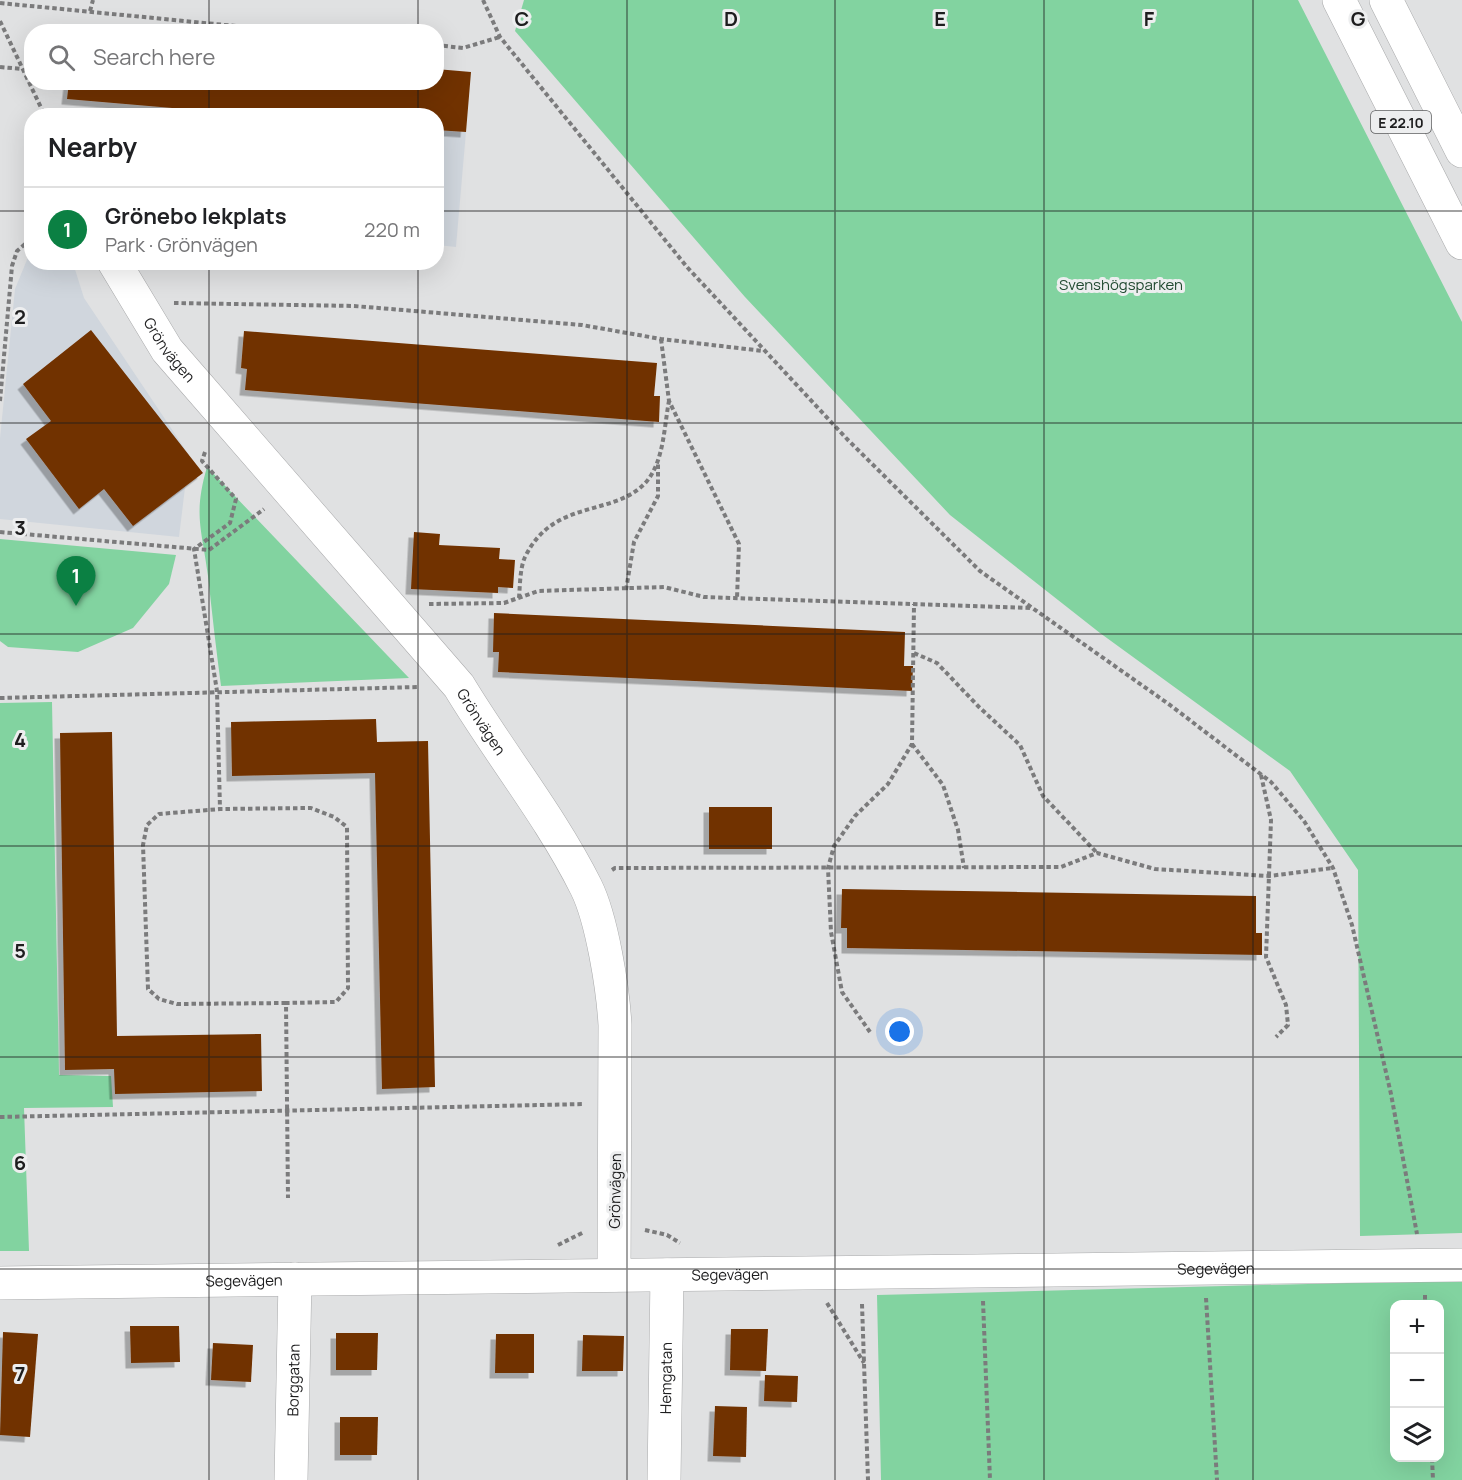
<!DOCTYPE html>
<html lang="en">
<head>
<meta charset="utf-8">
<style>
	:root { --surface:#fff; --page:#f6f6f6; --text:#202124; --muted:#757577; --line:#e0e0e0; --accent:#0b8043 }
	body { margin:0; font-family:Manrope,sans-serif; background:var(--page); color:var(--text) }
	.controls { position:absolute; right:18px; bottom:18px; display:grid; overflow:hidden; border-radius:12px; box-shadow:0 6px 24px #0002 }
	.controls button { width:54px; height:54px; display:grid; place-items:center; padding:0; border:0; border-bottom:2px solid var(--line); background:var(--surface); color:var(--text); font:30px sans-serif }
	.you { position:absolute; left:900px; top:1032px; width:21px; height:21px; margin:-15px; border:4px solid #fff; border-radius:50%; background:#1a73e8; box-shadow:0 0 0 9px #1a73e833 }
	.badge { display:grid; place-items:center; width:39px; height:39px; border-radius:50%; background:var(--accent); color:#fff; font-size:20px; font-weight:700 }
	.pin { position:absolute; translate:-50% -50px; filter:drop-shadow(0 2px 3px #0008) }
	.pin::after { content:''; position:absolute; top:32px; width:21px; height:18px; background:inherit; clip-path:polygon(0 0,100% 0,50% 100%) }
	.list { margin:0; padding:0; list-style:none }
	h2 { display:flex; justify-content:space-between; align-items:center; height:78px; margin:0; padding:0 24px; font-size:26px }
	h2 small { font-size:20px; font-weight:400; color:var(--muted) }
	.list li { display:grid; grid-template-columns:39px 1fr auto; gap:18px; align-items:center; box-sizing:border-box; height:84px; padding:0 24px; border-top:2px solid var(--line) }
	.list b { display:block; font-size:22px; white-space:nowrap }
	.list p { margin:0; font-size:20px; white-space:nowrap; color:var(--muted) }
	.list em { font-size:20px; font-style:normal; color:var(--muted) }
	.icon { flex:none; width:33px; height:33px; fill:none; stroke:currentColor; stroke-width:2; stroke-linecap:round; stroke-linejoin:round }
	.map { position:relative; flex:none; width:1462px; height:1480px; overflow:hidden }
	.search { position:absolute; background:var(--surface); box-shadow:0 6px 24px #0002; left:24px; top:24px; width:420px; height:66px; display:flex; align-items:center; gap:15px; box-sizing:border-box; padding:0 21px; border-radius:24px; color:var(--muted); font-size:22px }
	.panel { position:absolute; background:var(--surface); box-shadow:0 6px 24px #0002; left:24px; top:108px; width:420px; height:162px; border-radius:24px }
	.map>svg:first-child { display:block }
	.built { fill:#d0d6dd }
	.green { fill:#82d3a0; fill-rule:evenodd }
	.building { fill:#713206; filter:url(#shadow) }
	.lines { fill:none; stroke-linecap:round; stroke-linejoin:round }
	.minor-casing { stroke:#a9aaab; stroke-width:34 }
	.highway-casing { stroke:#a9aaab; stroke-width:34 }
	.path { stroke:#7b7b7c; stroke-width:4; stroke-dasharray:4.5 3; stroke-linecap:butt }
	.minor { stroke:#fff; stroke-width:33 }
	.highway { stroke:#fff; stroke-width:33 }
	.grid { fill:none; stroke:#1d1d1e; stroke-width:1.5; stroke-opacity:0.55 }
	.labels { text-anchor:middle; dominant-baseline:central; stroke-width:6; stroke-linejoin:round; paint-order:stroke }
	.shield { fill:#edeeef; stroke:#5b5c5d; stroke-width:1.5 }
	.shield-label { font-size:14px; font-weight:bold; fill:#1d1d1e }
	.park-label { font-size:15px; fill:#214a31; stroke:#edeeef }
	.street-label { font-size:15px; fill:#1d1d1e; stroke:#edeeef }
	.grid-label { font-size:20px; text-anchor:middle; font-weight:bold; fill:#1d1d1e; stroke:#edeeef; stroke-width:6; stroke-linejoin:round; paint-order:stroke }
</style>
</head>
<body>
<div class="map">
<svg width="1462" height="1480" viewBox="0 0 1462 1480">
	<defs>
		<filter id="shadow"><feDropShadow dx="-5.5" dy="5.5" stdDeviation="0" flood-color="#0004"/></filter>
	</defs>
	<rect width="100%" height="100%" fill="#e0e1e2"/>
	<g class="built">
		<path d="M194,110L266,116H194Z"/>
		<path d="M436,130L466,132L456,247L437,245Z"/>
		<path d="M31,250L32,262L73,263L84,298L189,455L179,537L0,519V438L15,289Z"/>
	</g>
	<g class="green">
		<path d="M524,0H1298L1462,322V1233L1360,1236L1358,870L1290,771L1100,633L950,515L745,297L515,31Z"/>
		<path d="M207,467L409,678L221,686C216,649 212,612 208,576C202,529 193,515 207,467Z"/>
		<path d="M0,539L176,555L169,584L133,628L78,652L8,647L0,641Z"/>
		<path d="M52,702L59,1075L111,1076L113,1107L24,1108L29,1251H0V703Z"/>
		<path d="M1462,1280V1480H881L877,1295ZM1394,1304H1440V1458H1394Z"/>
	</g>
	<g class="building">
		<path d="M436,69L471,72L466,132L436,130V116H266L67,99L69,82H436Z"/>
		<path d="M91,330L203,473L133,526L104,489L79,509L26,439L51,421L23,384Z"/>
		<path d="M244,331L657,363L654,396H660L659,422L245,390L247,369L241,368Z"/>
		<path d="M414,532L440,534L439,545L500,548L499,559L515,560L513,588L498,587V593L411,589Z"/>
		<path d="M494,613L905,632L904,666H913L912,691L498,672L499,652H493Z"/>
		<path d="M376,719L377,742L428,741L435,1087L382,1089L375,773L232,776L231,722Z"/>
		<path d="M112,732L117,1036L261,1034L262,1091L115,1094L114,1069L65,1070L60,733Z"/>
		<rect x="709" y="807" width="63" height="42"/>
		<path d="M842,889L1256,896V933H1262V955L847,948V928H841Z"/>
		<path d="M130,1326H179L180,1362L131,1363Z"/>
		<path d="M731,1329H768L766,1371L730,1370Z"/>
		<path d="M3,1332L38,1334L30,1437L0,1435Z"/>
		<path d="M336,1333H378L377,1370H336Z"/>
		<path d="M496,1334H534V1373H495Z"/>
		<path d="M583,1335L624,1336L623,1371H582Z"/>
		<path d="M213,1343L253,1345L251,1382L211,1380Z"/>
		<path d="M765,1375L798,1376L797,1402L764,1401Z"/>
		<path d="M715,1406L747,1407L746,1457L713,1456Z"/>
		<path d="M340,1417H378L377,1455H340Z"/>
	</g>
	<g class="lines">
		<defs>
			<g id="minor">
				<path id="s1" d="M114,262L167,350L459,686C500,754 551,817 586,887C602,919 613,989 615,1025L614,1275"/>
				<path id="s2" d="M0,1283L1462,1265"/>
				<path id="s3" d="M291,1480L295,1279"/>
				<path id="s4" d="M664,1480L667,1275"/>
			</g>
			<g id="highway">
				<path d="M1339,0L1462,243"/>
				<path d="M1386,0L1462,151"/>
			</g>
		</defs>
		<use href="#minor" class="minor-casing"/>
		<use href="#highway" class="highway-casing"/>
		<g class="path">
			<path d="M483,0L500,37L687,267L847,439L980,571L1170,705L1271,782L1304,821L1333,868L1352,925L1391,1094L1417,1234"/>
			<path d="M0,3L297,32"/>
			<path d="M90,11L93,0"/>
			<path d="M0,21L45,116"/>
			<path d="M436,45L463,48L500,37"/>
			<path d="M0,67L22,69"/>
			<path d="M174,303L354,306L582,325L661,339L763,351"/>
			<path d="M661,339L669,401L739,544L737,598"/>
			<path d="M0,401L12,266L17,251L32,238"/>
			<path d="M205,452L202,461L236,499L230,523L194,549L217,691L220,809"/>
			<path d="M0,532L209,550L264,509"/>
			<path d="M626,590L634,542L658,496V463"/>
			<path d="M519,598C520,585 520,568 525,557C554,497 615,518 647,481C664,460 664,427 669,401"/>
			<path d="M429,604L504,603L538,591L664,587L704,597L1030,608"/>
			<path d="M914,653L937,663L979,707L1020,745L1043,796L1097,853"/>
			<path d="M0,698L419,687"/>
			<path d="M912,744L943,785L958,830L964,868"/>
			<path d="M1261,775L1271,820L1266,957L1286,1005L1288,1025L1276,1037"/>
			<path d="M612,870L615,868L1061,867L1097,853L1155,869L1269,876L1333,868"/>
			<path d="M286,1003L177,1004L159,999L148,989L143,845L147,825L159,814L220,809L311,808L334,817L347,827L348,988L336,1002L286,1003L288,1198"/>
			<path d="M870,1032L842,992L831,932L828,868L834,846L855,816L888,784L912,744L914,604"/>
			<path d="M0,1117L584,1104"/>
			<path d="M645,1230L667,1235L680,1243"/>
			<path d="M558,1245L584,1232"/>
			<path d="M1425,1295V1304"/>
			<path d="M1206,1298L1217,1480"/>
			<path d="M983,1301L990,1480"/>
			<path d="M827,1303L864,1363"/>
			<path d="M862,1304L868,1480"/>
			<path d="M1432,1458L1433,1480"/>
		</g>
		<use href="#minor" class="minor"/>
		<use href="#highway" class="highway"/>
	</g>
	<path class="grid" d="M209,0V32M418,0V32M627,0V1480M835,0V1480M1044,0V1480M1253,0V1480M209,82V116M418,82V116M0,211H32M436,211H1462M209,262V1480M418,262V1480M0,423H1462M0,634H1462M0,846H1462M0,1057H1462M0,1269H1462"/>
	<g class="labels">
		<rect class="shield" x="1371" y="111" width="60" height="22" rx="4.5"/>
		<g class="shield-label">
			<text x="1401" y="122">E 22.10</text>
		</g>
		<g class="park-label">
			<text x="1121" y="284">Svenshögsparken</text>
		</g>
		<g class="street-label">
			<text stroke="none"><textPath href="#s1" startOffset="104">Grönvägen</textPath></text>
			<text stroke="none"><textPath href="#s1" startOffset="590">Grönvägen</textPath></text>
			<text transform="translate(615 1191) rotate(-89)">Grönvägen</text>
			<text stroke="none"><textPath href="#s2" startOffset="1216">Segevägen</textPath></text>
			<text stroke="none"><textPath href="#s2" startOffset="730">Segevägen</textPath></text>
			<text stroke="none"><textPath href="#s2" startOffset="244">Segevägen</textPath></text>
			<text stroke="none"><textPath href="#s4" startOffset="102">Hemgatan</textPath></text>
			<text stroke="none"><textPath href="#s3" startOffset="100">Borggatan</textPath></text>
		</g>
	</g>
	<g class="grid-label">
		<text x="522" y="26">C</text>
		<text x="731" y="26">D</text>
		<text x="940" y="26">E</text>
		<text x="1149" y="26">F</text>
		<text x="1358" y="26">G</text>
		<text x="20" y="324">2</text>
		<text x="20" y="535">3</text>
		<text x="20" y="747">4</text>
		<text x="20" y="958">5</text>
		<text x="20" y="1170">6</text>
		<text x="20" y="1381">7</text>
	</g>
</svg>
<div class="controls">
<button>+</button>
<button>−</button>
<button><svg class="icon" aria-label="layers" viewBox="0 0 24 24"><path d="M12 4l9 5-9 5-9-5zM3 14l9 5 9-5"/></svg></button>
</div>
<div class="you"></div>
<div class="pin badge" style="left:76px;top:606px">1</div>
<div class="search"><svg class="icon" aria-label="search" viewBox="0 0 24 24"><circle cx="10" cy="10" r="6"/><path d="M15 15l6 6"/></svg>Search here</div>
<section class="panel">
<h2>Nearby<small></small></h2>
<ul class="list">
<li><span class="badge">1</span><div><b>Grönebo lekplats</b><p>Park · Grönvägen</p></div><em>220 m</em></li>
</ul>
</section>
</div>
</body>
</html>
